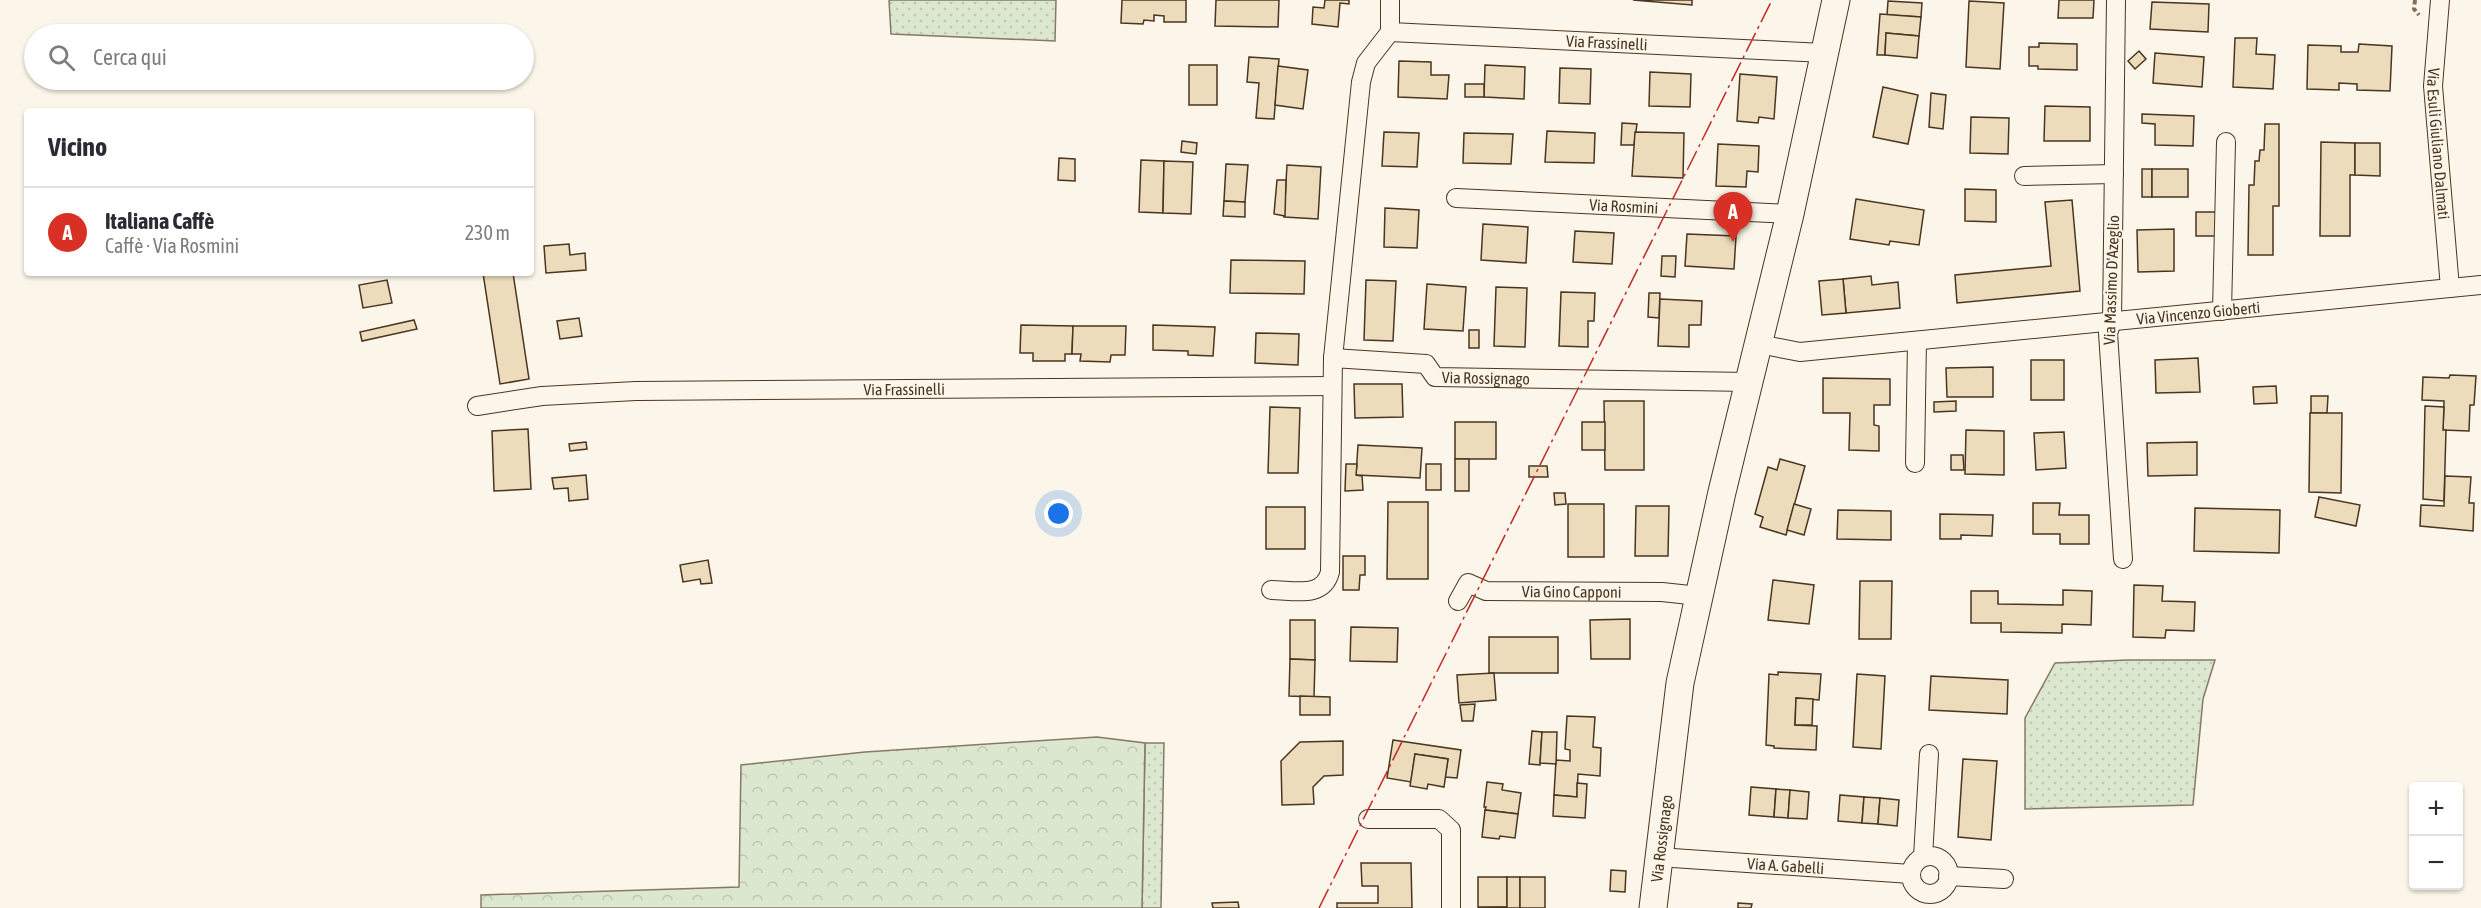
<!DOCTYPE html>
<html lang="it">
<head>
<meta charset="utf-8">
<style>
	:root { --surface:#fff; --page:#f7f7f7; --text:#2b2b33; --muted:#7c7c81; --line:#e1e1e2; --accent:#d93025 }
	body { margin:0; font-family:"Asap Condensed",sans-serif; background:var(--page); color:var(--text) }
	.controls { position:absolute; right:18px; bottom:18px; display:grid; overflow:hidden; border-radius:6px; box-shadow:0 2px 4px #0004 }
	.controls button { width:54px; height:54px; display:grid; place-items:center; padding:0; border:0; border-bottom:2px solid var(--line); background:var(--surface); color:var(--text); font:30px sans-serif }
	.you { position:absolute; left:1059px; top:514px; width:21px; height:21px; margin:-15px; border:4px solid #fff; border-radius:50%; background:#1a73e8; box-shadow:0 0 0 9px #1a73e833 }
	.badge { display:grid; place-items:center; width:39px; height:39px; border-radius:50%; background:var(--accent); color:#fff; font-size:20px; font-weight:700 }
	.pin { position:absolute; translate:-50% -50px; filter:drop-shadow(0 2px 3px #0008) }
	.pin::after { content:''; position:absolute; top:32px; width:21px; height:18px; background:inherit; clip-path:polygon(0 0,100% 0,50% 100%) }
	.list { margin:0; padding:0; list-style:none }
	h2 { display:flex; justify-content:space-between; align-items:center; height:78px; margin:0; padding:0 24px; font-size:26px }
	h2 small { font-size:20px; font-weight:400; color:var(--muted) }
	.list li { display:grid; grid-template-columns:39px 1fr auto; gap:18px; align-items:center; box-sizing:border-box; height:90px; padding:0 24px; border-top:2px solid var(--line) }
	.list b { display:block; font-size:22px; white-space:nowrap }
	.list p { margin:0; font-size:20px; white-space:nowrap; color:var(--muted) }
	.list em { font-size:20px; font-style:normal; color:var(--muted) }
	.icon { flex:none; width:33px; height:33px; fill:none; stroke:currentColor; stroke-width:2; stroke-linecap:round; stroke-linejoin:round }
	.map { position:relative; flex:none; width:2481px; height:908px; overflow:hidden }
	.search { position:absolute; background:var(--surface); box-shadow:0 2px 4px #0004; left:24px; top:24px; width:510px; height:66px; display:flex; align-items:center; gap:15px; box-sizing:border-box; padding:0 21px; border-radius:33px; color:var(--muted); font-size:22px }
	.panel { position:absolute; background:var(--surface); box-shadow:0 2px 4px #0004; left:24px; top:108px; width:510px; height:168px; border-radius:6px }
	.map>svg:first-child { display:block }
	.grass { fill:url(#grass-dots); stroke:#887966; stroke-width:1.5 }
	.forest { fill:url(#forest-crowns); stroke:#887966; stroke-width:1.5 }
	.building { fill:#ecdcbc; stroke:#4a3520; stroke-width:1.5 }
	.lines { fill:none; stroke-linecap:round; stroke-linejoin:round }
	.street-casing { stroke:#4a3520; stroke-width:20 }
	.secondary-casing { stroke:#4a3520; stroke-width:29 }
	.path { stroke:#7f6f5c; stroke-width:4; stroke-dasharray:4.5 3; stroke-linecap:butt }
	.street { stroke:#fbf6e9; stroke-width:18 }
	.secondary { stroke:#fbf6e9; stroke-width:27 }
	.power { stroke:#c62828; stroke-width:1.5; stroke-dasharray:21 4.5 3 4.5; stroke-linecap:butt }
	.labels { text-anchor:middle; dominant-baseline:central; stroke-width:4.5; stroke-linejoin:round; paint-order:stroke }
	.street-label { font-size:16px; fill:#4a3520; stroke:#fbf6e9 }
</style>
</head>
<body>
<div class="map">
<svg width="2481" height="908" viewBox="0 0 2481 908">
	<defs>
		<pattern id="grass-dots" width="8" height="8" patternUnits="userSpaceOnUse" patternTransform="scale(1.5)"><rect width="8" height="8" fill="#dce7d0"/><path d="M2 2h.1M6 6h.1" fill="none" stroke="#bec7b2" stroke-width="1.8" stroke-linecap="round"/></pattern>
		<pattern id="forest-crowns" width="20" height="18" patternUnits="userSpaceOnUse" patternTransform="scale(1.5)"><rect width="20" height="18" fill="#dce7d0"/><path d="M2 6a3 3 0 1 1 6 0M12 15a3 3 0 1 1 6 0" fill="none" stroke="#bec7b2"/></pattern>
	</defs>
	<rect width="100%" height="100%" fill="#fbf6e9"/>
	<g class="grass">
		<path d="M889,0H1056L1055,41L891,34Z"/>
		<path d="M2128,660H2215L2203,699L2193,805L2025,809V718L2055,663Z"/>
		<path d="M1145,743H1164L1161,908H1142Z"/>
	</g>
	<path class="forest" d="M1097,737L1145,743L1142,908H481V895L739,887L741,765L865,752Z"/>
	<g class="building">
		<path d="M1122,0H1186V22H1164V16L1154,15V21L1144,20L1143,24L1121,23Z"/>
		<path d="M1216,0H1279L1278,27L1215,26Z"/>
		<path d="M1325,0H1349V4L1340,3L1338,27L1312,24L1313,7L1324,8Z"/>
		<path d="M1633,0H1692V5Z"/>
		<path d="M2059,0H2094L2093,18H2058Z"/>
		<path d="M1888,1L1922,3L1921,17L1887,15Z"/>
		<path d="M1969,1L2004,3L2000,69L1966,67Z"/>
		<path d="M2152,2L2209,4L2208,32L2150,29Z"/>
		<path d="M1880,14L1921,17L1919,36L1886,33L1885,55H1877Z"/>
		<path d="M1886,33L1919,36L1917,58L1885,55Z"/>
		<path d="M2235,38H2257L2256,54L2275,55L2273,89L2233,87Z"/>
		<path d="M2039,43L2077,44V70L2038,69V66H2029V47H2039Z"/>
		<path d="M2359,44L2392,46L2390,91L2357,90V84L2339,83V90L2307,89L2308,45L2341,46V52H2358Z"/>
		<path d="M2139,51L2146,59L2135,69L2128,61Z"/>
		<path d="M2155,53L2204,57L2202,87L2153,83Z"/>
		<path d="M1249,57L1279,59L1274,119L1256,118L1259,83L1247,82Z"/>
		<path d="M1399,61L1431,62V75H1449L1447,99L1398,97Z"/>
		<rect x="1189" y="65" width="28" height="40"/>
		<path d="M1485,65L1525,67L1524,99L1484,97Z"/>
		<path d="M1278,66L1308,70L1303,109L1275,105Z"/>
		<path d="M1560,68L1591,69L1590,104L1559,103Z"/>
		<path d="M1650,72L1691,74L1690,107L1649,106Z"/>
		<path d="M1740,74L1777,77L1774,119L1759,117L1758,123L1737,121Z"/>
		<rect x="1465" y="84" width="19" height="13"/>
		<path d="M1883,87L1918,95L1908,144L1873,137Z"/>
		<path d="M1931,93L1946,95L1943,129L1929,127Z"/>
		<path d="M2045,106L2090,107V141H2044Z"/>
		<path d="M2142,114L2194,116L2193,146L2155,145V124L2142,123Z"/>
		<path d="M1971,117L2009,118L2008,154L1970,153Z"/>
		<path d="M1622,123L1637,124L1634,145H1621Z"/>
		<path d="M2265,124H2279V206H2273V255H2248L2249,185H2254L2255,161H2259L2260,150H2264Z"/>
		<path d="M1547,131L1595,133L1594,163L1545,162Z"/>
		<path d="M1384,132L1419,133L1417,167L1382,166Z"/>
		<path d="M1635,132L1684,133L1683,178L1632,176Z"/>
		<path d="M1464,133L1513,134L1511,164L1463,163Z"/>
		<path d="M1182,141L1197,143L1196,154L1181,152Z"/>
		<path d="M2321,142L2355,143V175H2350V236H2320Z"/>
		<path d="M2355,143H2380V176L2355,175Z"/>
		<path d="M1718,144L1759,146L1758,172L1747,171L1746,187L1716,186Z"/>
		<path d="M1059,158L1075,159V181L1058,180Z"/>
		<path d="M1141,160L1164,161L1163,213L1139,212Z"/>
		<path d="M1164,161L1193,162L1191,214L1163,213Z"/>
		<path d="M1226,164L1248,165L1245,202L1224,201Z"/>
		<path d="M1287,165L1321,167L1318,219L1284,217Z"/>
		<rect x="2142" y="169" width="10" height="28"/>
		<rect x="2152" y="169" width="36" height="28"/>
		<path d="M1277,180H1286L1285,216L1274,214Z"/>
		<path d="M1965,189L1996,190V222L1965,221Z"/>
		<path d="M1856,199L1924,210L1919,245L1890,241L1889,245L1850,239Z"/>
		<path d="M2072,200L2080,291L1957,303L1955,275L2051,266L2045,202Z"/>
		<path d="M1224,201L1245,202V217L1223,216Z"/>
		<path d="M1385,208L1419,210L1417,248L1384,247Z"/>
		<rect x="2196" y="212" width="20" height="24"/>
		<path d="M1483,224L1528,227L1526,263L1481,260Z"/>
		<path d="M2174,229V271L2138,272L2137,230Z"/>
		<path d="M1575,231L1614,233L1612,264L1573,262Z"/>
		<path d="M1687,234L1736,236L1734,269L1685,266Z"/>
		<path d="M569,244L570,255L585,253L586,270L546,273L544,246Z"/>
		<path d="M1662,256H1676L1675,277L1661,276Z"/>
		<path d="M1231,260L1305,261L1304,294L1230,293Z"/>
		<path d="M483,273H513L529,379L500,384Z"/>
		<path d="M1871,276L1872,285L1898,282L1900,308L1846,313L1843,279Z"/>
		<path d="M1843,279L1846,313L1822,315L1819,281Z"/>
		<path d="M387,280L392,303L363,308L359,285Z"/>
		<path d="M1366,280L1396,281L1393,341L1364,340Z"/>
		<path d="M1427,284L1466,287L1463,331L1424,329Z"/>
		<path d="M1496,287L1527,288L1525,347L1494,346Z"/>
		<path d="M1561,292L1595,293L1594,321H1588V347L1559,346Z"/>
		<path d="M1649,293H1660L1659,318L1648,317Z"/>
		<path d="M1660,299L1702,301L1701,325H1689V347L1658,346Z"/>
		<path d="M579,318L582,336L560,339L557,321Z"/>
		<path d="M414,320L417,329L362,341L360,332Z"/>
		<path d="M1021,325L1073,326L1072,354H1065V361H1033V353H1020Z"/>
		<path d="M1153,325L1215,327L1213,356L1188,355V351L1153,350Z"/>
		<path d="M1073,326H1126L1125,355H1111L1110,362L1080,361L1081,354H1072Z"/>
		<rect x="1469" y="330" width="10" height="18"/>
		<path d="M1256,333L1299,334L1298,365L1255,363Z"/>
		<path d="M2198,358L2200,392L2156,393L2155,360Z"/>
		<rect x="2031" y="360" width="33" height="40"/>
		<path d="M1993,367V397H1947L1946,368Z"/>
		<path d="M2450,375L2476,376L2474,405H2470L2469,431L2443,430L2444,401L2422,400L2423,377L2449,378Z"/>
		<path d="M1823,378L1890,379V405H1874V425L1879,426V451L1849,450L1850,413H1823Z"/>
		<path d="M1354,384H1402L1403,417L1355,418Z"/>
		<path d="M2276,386L2277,403L2254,404L2253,387Z"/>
		<path d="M2311,396H2328L2327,413H2311Z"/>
		<path d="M1604,401H1644V470H1605Z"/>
		<path d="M1956,401V411L1934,412V402Z"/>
		<path d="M2425,406L2444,407L2443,430H2446L2444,501L2423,499Z"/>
		<path d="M1270,407L1300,408L1298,473H1268Z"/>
		<path d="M2310,413H2342L2341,493L2309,492Z"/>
		<rect x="1455" y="422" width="41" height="37"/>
		<rect x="1582" y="422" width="23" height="28"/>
		<path d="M528,429L531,489L494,491L492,431Z"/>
		<path d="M1966,430L2004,431V475L1965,474Z"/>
		<path d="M2064,432L2066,468L2036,470L2034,433Z"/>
		<path d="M586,442L587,449L570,451L569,444Z"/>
		<path d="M2197,442V475L2148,476L2147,443Z"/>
		<path d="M1358,445L1422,448L1420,478L1356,475Z"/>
		<path d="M1951,455H1963L1964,470H1951Z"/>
		<rect x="1455" y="459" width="14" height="32"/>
		<path d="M1780,459L1805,466L1786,535L1760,527L1763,517L1755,514L1768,467L1777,470Z"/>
		<path d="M1346,464H1357L1356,475L1362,476L1363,490L1345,491Z"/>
		<rect x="1426" y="464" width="15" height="26"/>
		<path d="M1529,466H1547L1548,477H1529Z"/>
		<path d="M586,475L588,499L569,501L568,488L554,489L552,478Z"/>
		<path d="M2445,476L2471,477L2469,503H2474L2473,531L2420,526L2421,505L2444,506Z"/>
		<path d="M1554,493H1565L1566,504L1555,505Z"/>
		<path d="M2319,497L2360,505L2356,526L2315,517Z"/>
		<path d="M1388,502H1428V579H1387Z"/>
		<path d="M2033,503H2060L2059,515H2089V544H2060V534H2033Z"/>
		<rect x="1568" y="504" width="36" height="53"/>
		<path d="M1794,504L1811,509L1804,535L1787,530Z"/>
		<path d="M1636,506H1669L1668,556H1635Z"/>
		<rect x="1266" y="507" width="39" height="42"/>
		<path d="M2195,508L2280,510L2279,553L2194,551Z"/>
		<path d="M1838,510L1891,511V540L1837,539Z"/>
		<path d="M1940,514L1993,515L1992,536L1961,535V539H1940Z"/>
		<path d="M1343,556H1365V575H1360L1359,590H1343Z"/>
		<path d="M708,560L712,583L701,584L700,579L683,582L680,565Z"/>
		<path d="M1773,580L1814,585L1809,624L1768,620Z"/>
		<path d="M1860,581H1892L1891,639H1859Z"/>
		<path d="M2134,585L2163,586L2162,601L2195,602L2194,631L2166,630L2165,638L2133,637Z"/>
		<path d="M2063,590L2092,591L2091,625L2062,624V633L2001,632V623H1971V591H1998V604L2063,605Z"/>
		<path d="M1630,619V659H1591L1590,620Z"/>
		<path d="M1290,620H1315V660L1290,659Z"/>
		<path d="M1351,627L1398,628L1397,662L1350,661Z"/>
		<rect x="1489" y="637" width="69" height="36"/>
		<path d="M1290,659L1315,660L1314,697L1289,696Z"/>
		<path d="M1778,672L1821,674L1819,700L1796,698L1795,725L1817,726L1816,750L1774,748V746L1766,745L1769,674L1778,675Z"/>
		<path d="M1494,673L1496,700L1459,703L1457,675Z"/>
		<path d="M1857,674L1885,676L1881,749L1853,747Z"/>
		<path d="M1931,676L2008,680L2007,714L1929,710Z"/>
		<path d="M1300,696L1330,697V715H1300Z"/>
		<path d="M1796,698L1813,699L1812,725H1795Z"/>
		<path d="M1475,704L1473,721H1462L1460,705Z"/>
		<path d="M1567,716L1595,717L1593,747L1601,748L1600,776L1578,774L1577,797L1554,795L1556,760L1570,761V750L1565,749Z"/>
		<path d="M1532,731L1542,732L1540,765L1529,764Z"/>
		<path d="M1542,732H1557L1556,764L1540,763Z"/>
		<path d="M1393,740L1461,750L1457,778L1445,777L1448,759L1415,754L1411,782L1387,778Z"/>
		<path d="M1343,741V775L1324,776L1313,787L1314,804L1282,805L1281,761L1300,742Z"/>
		<path d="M1415,754L1448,759L1444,787L1428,784L1427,789L1410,786Z"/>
		<path d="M1963,759L1997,761L1991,840L1958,837Z"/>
		<path d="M1487,782L1503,784L1502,790L1521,793L1518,814L1485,810L1486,807H1484Z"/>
		<path d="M1577,783L1587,784L1585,818L1553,816L1554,795L1577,797Z"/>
		<path d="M1751,787L1776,789L1774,817L1749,815Z"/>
		<path d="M1776,789L1790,790L1788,818L1774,817Z"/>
		<path d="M1790,790L1809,792L1807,819L1788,818Z"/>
		<path d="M1840,795L1864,797L1862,823L1838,821Z"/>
		<path d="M1864,797L1880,798L1878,824L1862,823Z"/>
		<path d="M1880,798L1899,800L1897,826L1878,824Z"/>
		<path d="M1485,810L1518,814L1515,838L1500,836L1499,839L1482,837Z"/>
		<path d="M1361,863H1411L1412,908H1337V903H1378V886H1362Z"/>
		<path d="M1611,870L1626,871L1625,892L1610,891Z"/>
		<rect x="1478" y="877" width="29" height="30"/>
		<path d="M1507,877H1520V908H1545H1478L1507,907Z"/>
		<rect x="1520" y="877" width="25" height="31"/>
		<path d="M1238,902L1239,908H1213L1212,903Z"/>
		<path d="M1738,903L1752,904L1751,908H1738Z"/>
	</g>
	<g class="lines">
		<defs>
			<g id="street">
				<path id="s1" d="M1390,0V32L1824,53"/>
				<path d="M2116,0L2112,322L2108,333L2123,559"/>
				<path id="s2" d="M2440,0L2433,86L2450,288"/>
				<path d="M2024,176L2114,174"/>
				<path id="s3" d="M1456,198L1790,214"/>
				<path d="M2222,311L2226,142"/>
				<path id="s4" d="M1759,344L1800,352L2481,285"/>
				<path d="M1333,358L1361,82L1366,63L1390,32"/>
				<path id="s5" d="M477,406L542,396L636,391L1332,386"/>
				<path d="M1915,463L1917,341"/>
				<path id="s6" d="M1271,590C1294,590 1323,599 1330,572L1333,358L1426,364L1435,377L1750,382"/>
				<path id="s7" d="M1458,601L1468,583L1486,591L1662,592L1699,596"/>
				<path d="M1368,819H1439L1451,830V908"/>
				<circle cx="1930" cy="875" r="19"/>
				<path id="s8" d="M1658,857L1911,874"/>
				<path d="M1923,857L1929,754"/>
				<path d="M1948,876L2004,879"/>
			</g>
			<g id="secondary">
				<path id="s9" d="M1653,908L1680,683L1722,492L1790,214L1836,0"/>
			</g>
		</defs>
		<use href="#street" class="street-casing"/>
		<use href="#secondary" class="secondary-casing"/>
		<path class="path" d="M2415,0L2414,9L2419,15"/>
		<use href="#street" class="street"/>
		<use href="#secondary" class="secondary"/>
		<path class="power" d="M1319,908L1772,0"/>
	</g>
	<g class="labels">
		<g class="street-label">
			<text stroke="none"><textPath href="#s1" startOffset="249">Via Frassinelli</textPath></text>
			<text stroke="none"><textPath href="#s2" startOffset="144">Via Esuli Giuliano Dalmati</textPath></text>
			<text stroke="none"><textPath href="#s3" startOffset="168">Via Rosmini</textPath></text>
			<text transform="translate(2111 280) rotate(-88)">Via Massimo D'Azeglio</text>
			<text stroke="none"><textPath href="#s4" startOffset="442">Via Vincenzo Gioberti</textPath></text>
			<text stroke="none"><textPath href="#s6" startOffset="442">Via Rossignago</textPath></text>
			<text stroke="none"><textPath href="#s5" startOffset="428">Via Frassinelli</textPath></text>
			<text stroke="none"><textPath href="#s7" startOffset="126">Via Gino Capponi</textPath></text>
			<text stroke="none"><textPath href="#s9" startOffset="70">Via Rossignago</textPath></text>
			<text stroke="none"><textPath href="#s8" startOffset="128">Via A. Gabelli</textPath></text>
		</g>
	</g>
</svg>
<div class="controls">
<button>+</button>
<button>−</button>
</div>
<div class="you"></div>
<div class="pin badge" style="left:1733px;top:242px">A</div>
<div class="search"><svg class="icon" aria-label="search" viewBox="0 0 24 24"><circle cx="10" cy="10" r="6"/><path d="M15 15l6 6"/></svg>Cerca qui</div>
<section class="panel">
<h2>Vicino<small></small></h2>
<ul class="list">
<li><span class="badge">A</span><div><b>Italiana Caffè</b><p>Caffè · Via Rosmini</p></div><em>230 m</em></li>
</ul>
</section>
</div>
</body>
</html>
